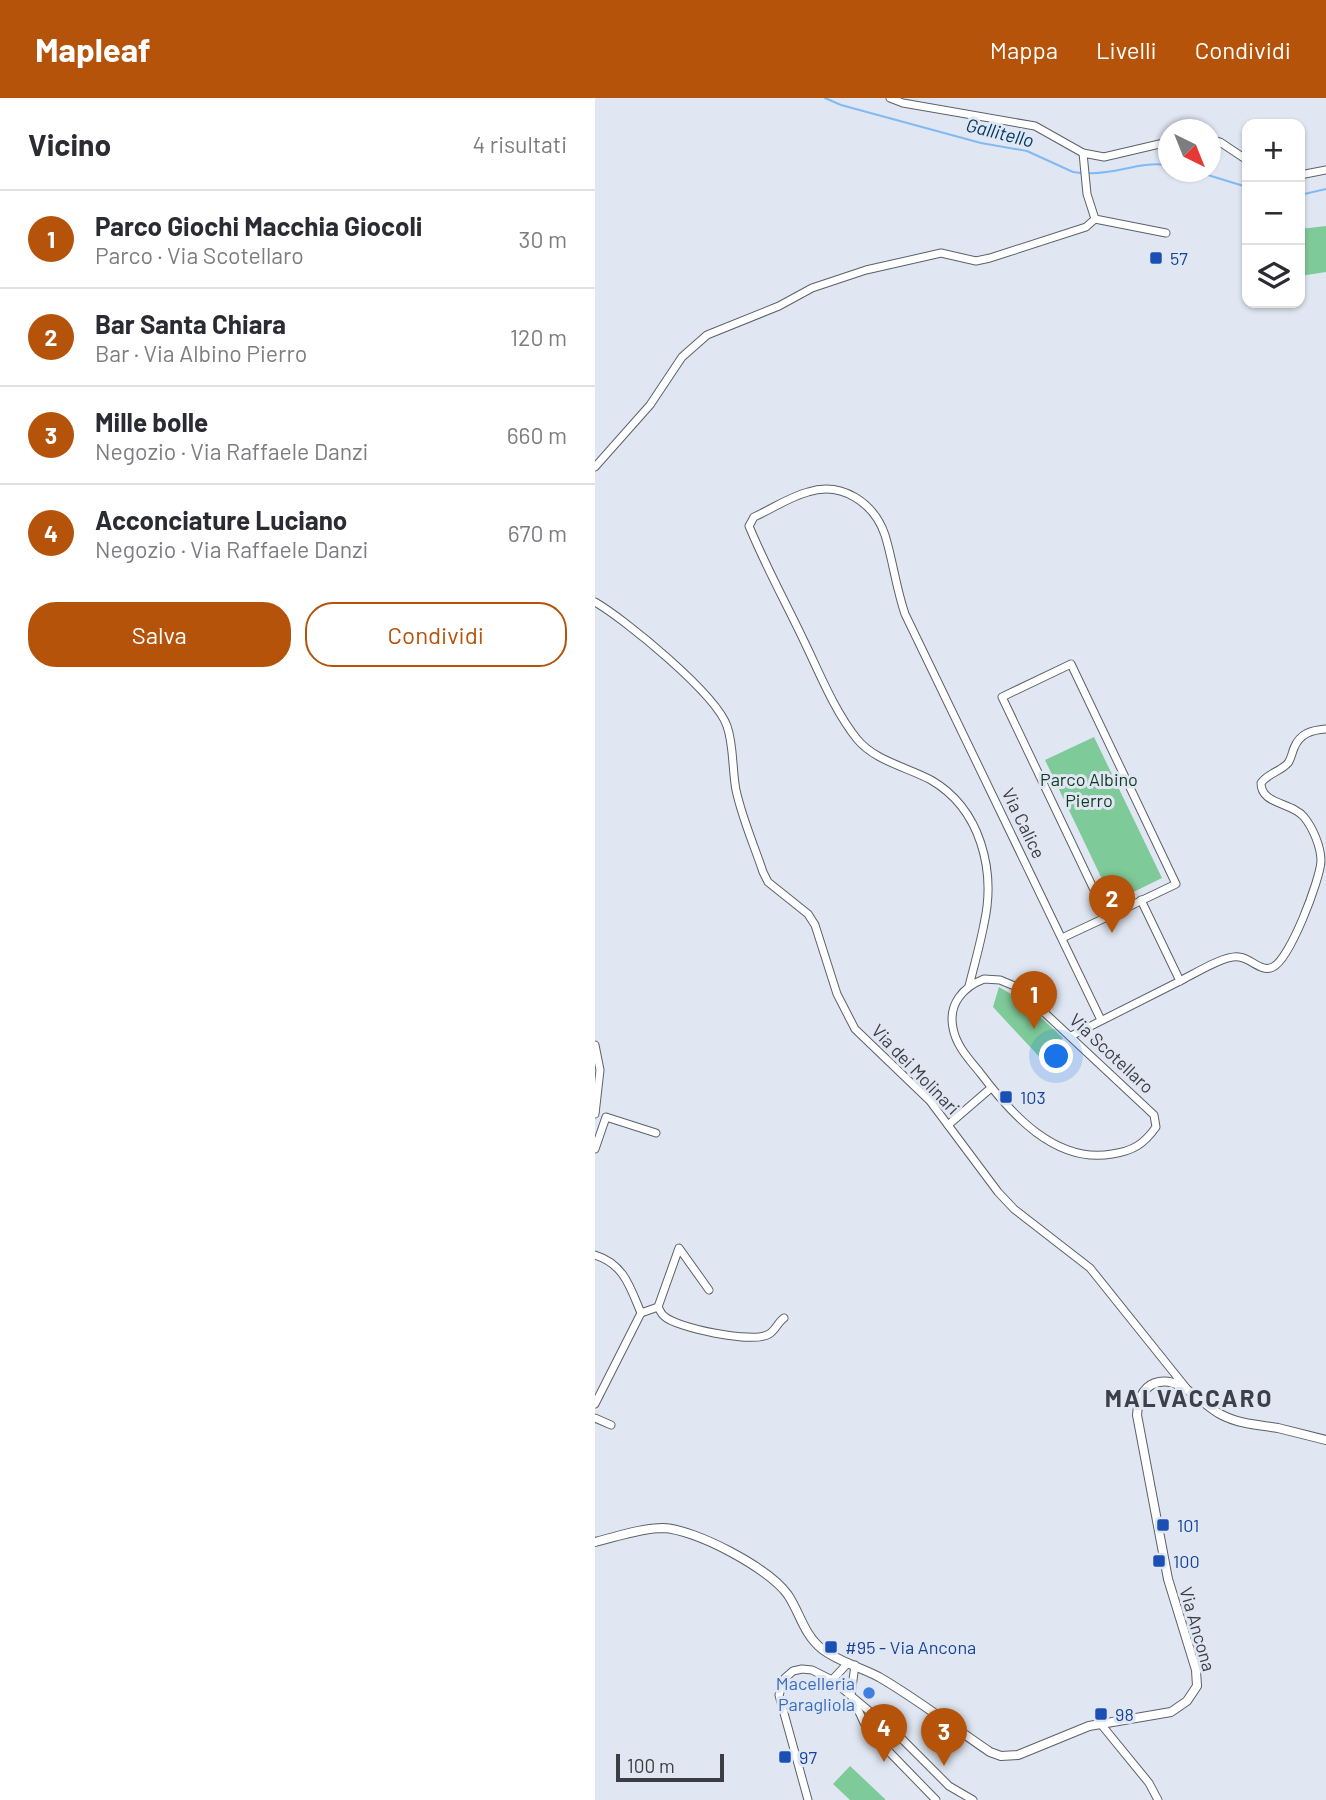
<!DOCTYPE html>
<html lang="it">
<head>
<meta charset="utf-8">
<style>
	:root { --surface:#fff; --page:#f7f7f7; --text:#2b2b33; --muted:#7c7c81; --line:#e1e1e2; --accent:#b45309 }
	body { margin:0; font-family:Barlow,sans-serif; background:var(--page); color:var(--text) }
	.controls { position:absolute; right:21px; top:21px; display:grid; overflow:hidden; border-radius:14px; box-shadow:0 2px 5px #0004 }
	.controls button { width:63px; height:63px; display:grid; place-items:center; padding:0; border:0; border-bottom:2px solid var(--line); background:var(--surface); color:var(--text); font:35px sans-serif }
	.compass { position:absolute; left:563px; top:21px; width:63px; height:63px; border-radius:50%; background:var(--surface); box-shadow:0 2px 5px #0004; rotate:137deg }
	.scale { position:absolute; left:21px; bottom:18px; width:108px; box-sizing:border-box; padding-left:7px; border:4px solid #3a3d41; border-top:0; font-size:19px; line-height:24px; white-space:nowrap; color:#3a3d41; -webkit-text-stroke:5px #e0e7f2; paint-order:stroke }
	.you { position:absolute; left:462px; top:959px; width:24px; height:24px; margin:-18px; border:5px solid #fff; border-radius:50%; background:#1a73e8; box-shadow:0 0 0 10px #1a73e833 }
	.badge { display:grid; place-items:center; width:46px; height:46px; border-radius:50%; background:var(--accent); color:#fff; font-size:23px; font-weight:700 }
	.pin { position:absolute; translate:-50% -58px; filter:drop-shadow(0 2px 4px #0008) }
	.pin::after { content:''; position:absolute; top:37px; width:24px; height:21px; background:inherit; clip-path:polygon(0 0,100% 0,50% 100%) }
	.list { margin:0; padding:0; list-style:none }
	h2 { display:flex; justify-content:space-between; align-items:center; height:91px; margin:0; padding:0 28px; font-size:30px }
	h2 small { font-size:23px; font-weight:400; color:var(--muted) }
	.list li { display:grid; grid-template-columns:46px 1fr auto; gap:21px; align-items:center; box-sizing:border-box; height:98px; padding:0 28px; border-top:2px solid var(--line) }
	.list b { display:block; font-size:26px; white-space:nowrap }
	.list p { margin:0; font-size:23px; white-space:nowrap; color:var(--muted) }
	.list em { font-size:23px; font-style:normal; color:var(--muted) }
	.actions { display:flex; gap:14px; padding:21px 28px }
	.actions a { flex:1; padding:16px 0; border:2px solid var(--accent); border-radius:28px; text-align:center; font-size:24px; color:var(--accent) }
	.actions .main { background:var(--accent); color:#fff }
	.icon { flex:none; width:38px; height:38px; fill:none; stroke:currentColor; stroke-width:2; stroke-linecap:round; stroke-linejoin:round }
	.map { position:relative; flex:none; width:731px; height:1702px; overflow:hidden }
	header { display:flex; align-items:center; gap:42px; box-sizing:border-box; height:98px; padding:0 35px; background:var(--accent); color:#fff }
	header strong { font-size:33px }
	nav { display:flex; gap:38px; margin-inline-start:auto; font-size:24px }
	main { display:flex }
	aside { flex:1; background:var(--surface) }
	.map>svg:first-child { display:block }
	.green { fill:#7fca99 }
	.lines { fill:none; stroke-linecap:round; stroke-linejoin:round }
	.stream { stroke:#80b9f4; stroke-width:2 }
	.minor-casing { stroke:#5b616a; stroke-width:9 }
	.tertiary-casing { stroke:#5b616a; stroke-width:10 }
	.minor { stroke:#fff; stroke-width:7 }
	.tertiary { stroke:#fff; stroke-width:8 }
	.transit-dot { fill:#1a4fb4; stroke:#e0e7f2; stroke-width:2.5 }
	.shop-dot { fill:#3f7fe0; stroke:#e0e7f2; stroke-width:2.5 }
	.labels { text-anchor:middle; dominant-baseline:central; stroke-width:6; stroke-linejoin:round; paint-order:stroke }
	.transit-label { font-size:18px; fill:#164399; stroke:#e0e7f2; text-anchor:start }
	.park-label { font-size:18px; fill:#0f3921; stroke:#e0e7f2 }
	.street-label { font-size:18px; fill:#3a3d41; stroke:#e0e7f2 }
	.shop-label { font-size:18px; fill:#366cbe; stroke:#e0e7f2; text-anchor:end }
	.water-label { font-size:19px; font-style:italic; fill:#013a67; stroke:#e0e7f2 }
	.district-label { font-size:24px; font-weight:bold; letter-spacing:2px; fill:#3b4049; stroke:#e0e7f2 }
</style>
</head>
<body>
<header>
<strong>Mapleaf</strong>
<nav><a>Mappa</a><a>Livelli</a><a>Condividi</a></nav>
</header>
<main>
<aside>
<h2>Vicino<small>4 risultati</small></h2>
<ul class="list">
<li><span class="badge">1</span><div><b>Parco Giochi Macchia Giocoli</b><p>Parco · Via Scotellaro</p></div><em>30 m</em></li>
<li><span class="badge">2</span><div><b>Bar Santa Chiara</b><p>Bar · Via Albino Pierro</p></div><em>120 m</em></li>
<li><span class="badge">3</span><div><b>Mille bolle</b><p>Negozio · Via Raffaele Danzi</p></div><em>660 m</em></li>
<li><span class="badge">4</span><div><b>Acconciature Luciano</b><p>Negozio · Via Raffaele Danzi</p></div><em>670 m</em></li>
</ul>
<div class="actions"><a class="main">Salva</a><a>Condividi</a></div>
</aside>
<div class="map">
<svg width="731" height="1702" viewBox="0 0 731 1702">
	<rect width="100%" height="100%" fill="#e0e7f2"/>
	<g class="green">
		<path d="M731,128V174L705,178V131Z"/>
		<path d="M499,639L567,780L518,804L450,662Z"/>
		<path d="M404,889L428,903L468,940L453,954L451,966L398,909Z"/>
		<path d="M255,1668L290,1701V1702H255L238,1686Z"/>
	</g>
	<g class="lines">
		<g class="stream">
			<path d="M230,0L246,7L386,45L432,53L478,74L486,75"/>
			<path d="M603,74L652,89"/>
			<path d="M492,75C521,77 543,63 573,67"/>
			<path d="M705,97L731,91"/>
		</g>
		<defs>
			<g id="minor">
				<path d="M295,0L308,5L440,28L488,55L509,59L573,44"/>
				<path d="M615,41L625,44L652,62"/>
				<path d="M488,55L492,96L500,121L571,135"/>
				<path d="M705,77L731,72"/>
				<path d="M0,369L55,307L87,259L112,237L184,208L217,190L271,172L346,155L381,163L395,160L491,129L500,121"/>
				<path d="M0,504C31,522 121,596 132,628C139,648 137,672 141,692C147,720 159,747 168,774L173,784L213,816L220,827L242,896L260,931L335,1003L403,1094L419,1111L495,1170L592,1291"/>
				<path d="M476,566L581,786L512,819L407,599Z"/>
				<path d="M467,840L512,819"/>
				<path d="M389,881L405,882L422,889L559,1017L561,1029C549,1046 538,1053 517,1056C461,1066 417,1017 386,976C375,962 361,948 358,930C353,906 368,889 389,881Z"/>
				<path d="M585,883C599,876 629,857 644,859C656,860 666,875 678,869C695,861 725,782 726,763C726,749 718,730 709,719C697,704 666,707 666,685C673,675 685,674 693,665C696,661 697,655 699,650C705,635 717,632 731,631"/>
				<path d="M374,888C379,868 385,847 389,826C401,773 386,711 336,682C312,669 280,663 262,641C239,612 225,576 209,543C191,505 170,467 154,428L159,419C177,411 194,399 213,394C247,383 279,405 290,437C298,463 301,490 310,516L506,922"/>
				<path d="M476,938L585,883L546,802"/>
				<path d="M0,947L5,972L0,1016"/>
				<path d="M353,1027L396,990"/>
				<path d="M0,1051L11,1019L61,1035"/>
				<path d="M0,1157C29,1166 35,1189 46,1215"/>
				<path d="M63,1209C65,1212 66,1216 69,1218C81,1230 159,1246 174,1236C180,1233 183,1224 189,1220"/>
				<path d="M46,1215L63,1209L84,1150L114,1192"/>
				<path d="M0,1306L46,1215"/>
				<path d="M0,1320L16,1327"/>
				<path d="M237,1582L253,1565"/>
				<path d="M256,1597L260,1567"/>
				<path d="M258,1601L272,1631L341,1702"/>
				<path d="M505,1625L554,1685L563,1702"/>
				<path d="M213,1702L184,1597L190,1580L198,1573L207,1571L217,1572L237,1582L303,1637L354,1688L378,1702"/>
			</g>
			<path id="tertiary" d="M0,1444C21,1439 46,1430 68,1430C100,1431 174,1470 193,1497C205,1515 209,1537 227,1551C244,1564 265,1569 284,1579C322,1601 358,1629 395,1654L406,1658L423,1657L494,1628L576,1614L592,1603L602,1588L601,1572L573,1481L542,1317C543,1302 548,1287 564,1284C586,1279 608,1307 625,1316C643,1326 664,1327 683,1330C699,1334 715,1338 731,1342"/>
		</defs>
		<use href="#minor" class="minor-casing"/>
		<use href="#tertiary" class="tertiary-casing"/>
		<use href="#minor" class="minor"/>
		<use href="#tertiary" class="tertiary"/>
	</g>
	<g class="transit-dot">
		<rect x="554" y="153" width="14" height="14" rx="3.5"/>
		<rect x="404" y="992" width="14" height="14" rx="3.5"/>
		<rect x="561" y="1420" width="14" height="14" rx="3.5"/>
		<rect x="557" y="1456" width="14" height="14" rx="3.5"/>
		<rect x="229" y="1542" width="14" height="14" rx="3.5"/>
		<rect x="499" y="1609" width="14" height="14" rx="3.5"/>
		<rect x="183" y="1652" width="14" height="14" rx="3.5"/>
	</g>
	<circle class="shop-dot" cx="274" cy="1595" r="7"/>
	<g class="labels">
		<g class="transit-label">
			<text x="575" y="160">57</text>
			<text x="425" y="999">103</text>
			<text x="582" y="1427">101</text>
			<text x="578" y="1463">100</text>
			<text x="250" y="1549">#95 - Via Ancona</text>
			<text x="520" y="1616">98</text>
			<text x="204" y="1659">97</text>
		</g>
		<g class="park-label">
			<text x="494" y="681">Parco Albino<tspan x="494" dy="21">Pierro</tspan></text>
		</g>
		<g class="street-label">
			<text transform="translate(429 725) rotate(64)">Via Calice</text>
			<text transform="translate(517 955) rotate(43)">Via Scotellaro</text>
			<text transform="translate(321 971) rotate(46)">Via dei Molinari</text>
			<text transform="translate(603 1531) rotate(74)">Via Ancona</text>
		</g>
		<g class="shop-label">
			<text x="260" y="1585">Macelleria<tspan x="260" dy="21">Paragliola</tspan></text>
		</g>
		<g class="water-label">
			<text transform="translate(405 34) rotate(14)">Gallitello</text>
		</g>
		<g class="district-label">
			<text x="594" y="1299">MALVACCARO</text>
		</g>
	</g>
</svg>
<div class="controls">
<button>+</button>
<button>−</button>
<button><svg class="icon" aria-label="layers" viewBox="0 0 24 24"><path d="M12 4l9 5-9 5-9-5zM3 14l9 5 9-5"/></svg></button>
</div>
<svg class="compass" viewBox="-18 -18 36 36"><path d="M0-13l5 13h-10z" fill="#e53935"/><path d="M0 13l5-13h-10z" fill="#7c7c81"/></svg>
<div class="scale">100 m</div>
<div class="you"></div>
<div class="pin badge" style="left:439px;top:931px">1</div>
<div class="pin badge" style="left:517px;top:835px">2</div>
<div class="pin badge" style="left:349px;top:1668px">3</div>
<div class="pin badge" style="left:289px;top:1664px">4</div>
</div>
</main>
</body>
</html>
